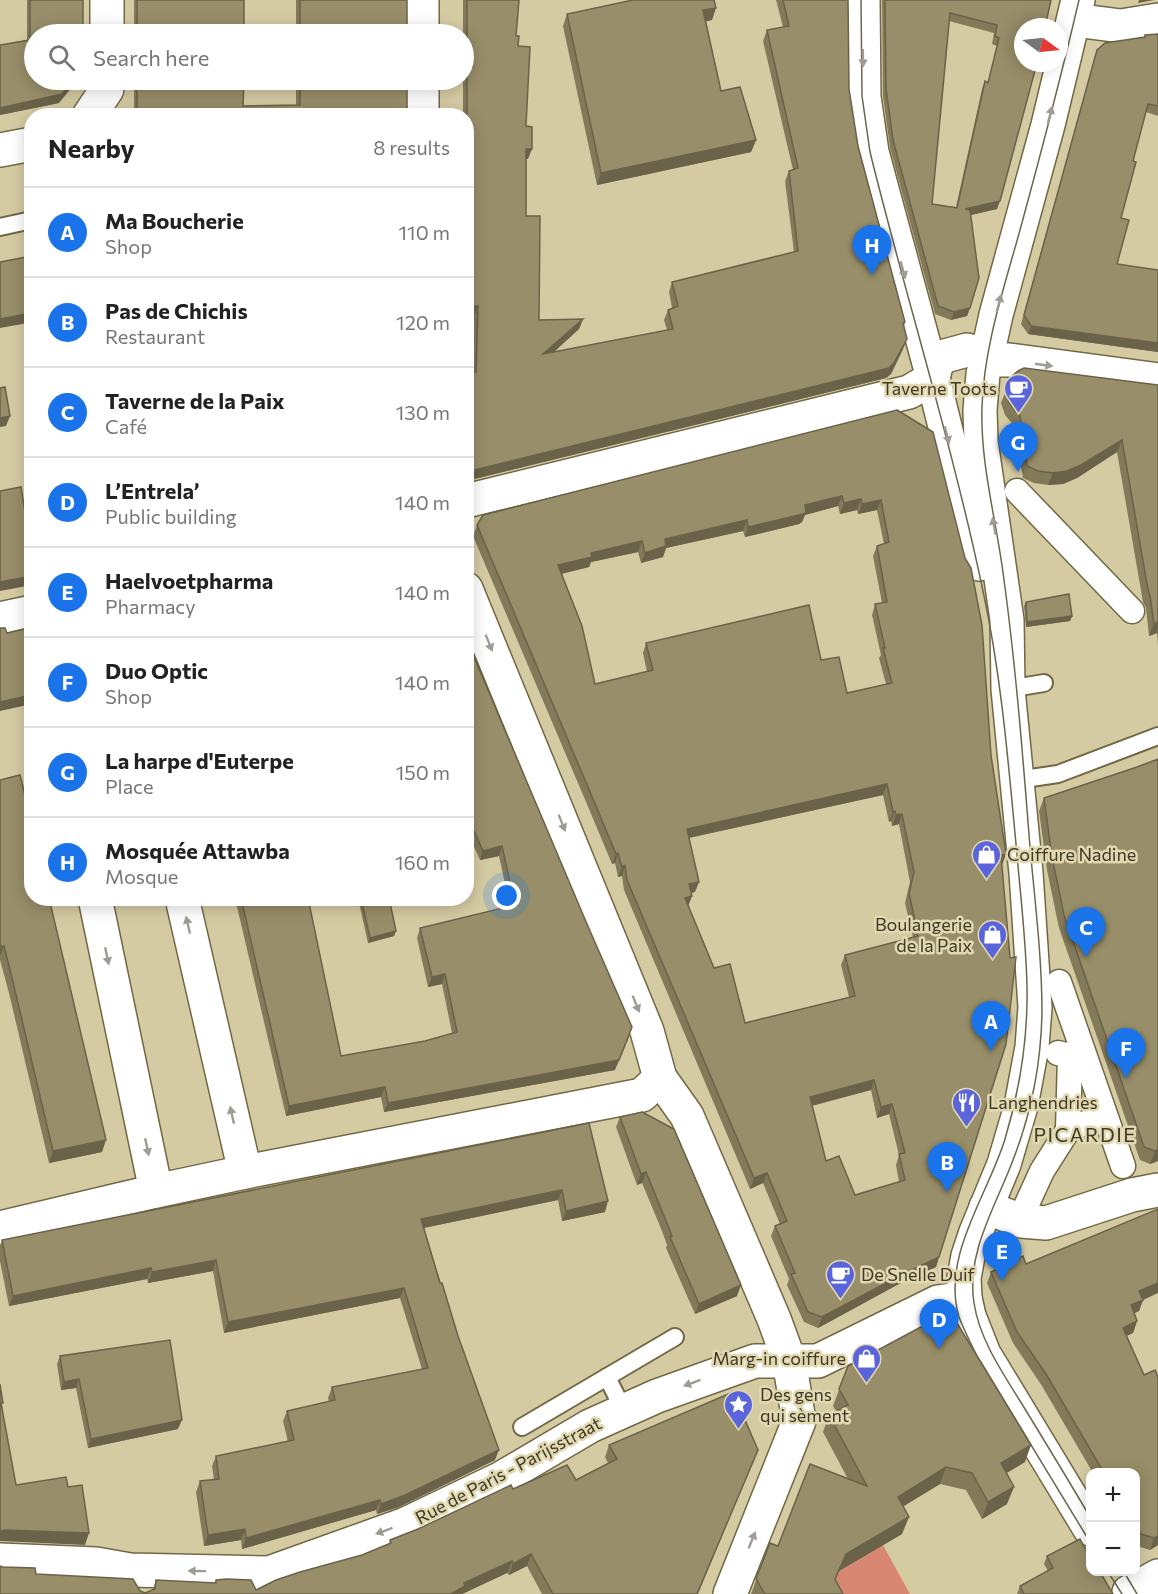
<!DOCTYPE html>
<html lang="en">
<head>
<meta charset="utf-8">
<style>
	:root { --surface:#fff; --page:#f2f2f2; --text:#222; --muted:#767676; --line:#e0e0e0; --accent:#1a73e8 }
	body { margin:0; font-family:Commissioner,sans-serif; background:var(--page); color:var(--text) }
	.controls { position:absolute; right:18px; bottom:18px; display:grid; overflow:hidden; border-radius:12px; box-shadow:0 3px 15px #0003 }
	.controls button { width:54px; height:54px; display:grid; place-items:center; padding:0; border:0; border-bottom:2px solid var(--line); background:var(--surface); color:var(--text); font:30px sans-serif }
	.compass { position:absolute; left:1014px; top:18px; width:54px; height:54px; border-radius:50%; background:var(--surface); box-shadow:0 3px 15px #0003; rotate:105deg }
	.you { position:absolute; left:507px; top:896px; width:21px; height:21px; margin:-15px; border:4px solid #fff; border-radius:50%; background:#1a73e8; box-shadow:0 0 0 9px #1a73e833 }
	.badge { display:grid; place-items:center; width:39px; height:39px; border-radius:50%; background:var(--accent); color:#fff; font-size:20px; font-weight:700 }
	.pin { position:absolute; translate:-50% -50px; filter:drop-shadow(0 2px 3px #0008) }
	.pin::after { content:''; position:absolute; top:32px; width:21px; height:18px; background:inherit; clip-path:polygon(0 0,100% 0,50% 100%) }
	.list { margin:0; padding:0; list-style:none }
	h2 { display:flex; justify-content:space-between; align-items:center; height:78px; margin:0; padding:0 24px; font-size:26px }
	h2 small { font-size:20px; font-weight:400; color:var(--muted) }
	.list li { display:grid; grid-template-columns:39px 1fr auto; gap:18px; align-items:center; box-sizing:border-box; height:90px; padding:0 24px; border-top:2px solid var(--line) }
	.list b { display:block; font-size:22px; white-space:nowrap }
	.list p { margin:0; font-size:20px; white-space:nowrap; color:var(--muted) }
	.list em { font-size:20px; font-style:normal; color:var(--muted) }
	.icon { flex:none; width:33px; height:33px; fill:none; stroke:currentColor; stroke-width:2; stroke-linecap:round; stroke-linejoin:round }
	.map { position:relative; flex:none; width:1158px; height:1594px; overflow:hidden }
	.search { position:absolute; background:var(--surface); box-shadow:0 3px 15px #0003; left:24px; top:24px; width:450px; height:66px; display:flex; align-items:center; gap:15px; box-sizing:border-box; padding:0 21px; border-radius:33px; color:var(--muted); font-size:22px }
	.panel { position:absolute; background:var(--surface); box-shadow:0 3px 15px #0003; left:24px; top:108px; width:450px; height:798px; border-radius:24px }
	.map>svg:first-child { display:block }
	.green { fill:#d78772 }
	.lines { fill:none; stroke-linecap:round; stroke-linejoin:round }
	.service-casing { stroke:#726844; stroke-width:20 }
	.pedestrian-casing { stroke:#726844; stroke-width:27 }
	.minor-casing { stroke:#726844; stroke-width:36 }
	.service { stroke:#fff; stroke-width:16 }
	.pedestrian { stroke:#fff; stroke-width:24 }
	.minor { stroke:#fff; stroke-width:33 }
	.tram { stroke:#6c664f; stroke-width:1.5 }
	.wall { fill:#837a5a; fill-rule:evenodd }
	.shaded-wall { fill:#6a634a }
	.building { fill:#988e69; stroke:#6a634a; stroke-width:1.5; fill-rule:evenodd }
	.oneway { fill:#9e9c94 }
	.labels { text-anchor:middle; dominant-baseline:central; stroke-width:5; stroke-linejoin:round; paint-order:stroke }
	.poi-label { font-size:18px; fill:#3e3a2a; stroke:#e2d8b0; text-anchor:start }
	.street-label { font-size:18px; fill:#3e3a2a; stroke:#e2d8b0 }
	.neighbourhood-label { font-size:20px; letter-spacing:1.5px; fill:#3e3a2a; stroke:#e2d8b0 }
</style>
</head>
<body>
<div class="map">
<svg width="1158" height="1594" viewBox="0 0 1158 1594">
	<rect width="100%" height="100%" fill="#d5cba3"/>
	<path class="green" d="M883,1545L910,1594H826L834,1584L839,1571Z"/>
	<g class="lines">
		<defs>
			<g id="service">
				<path d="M0,227L32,220"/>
				<path d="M1008,689L1044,683"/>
				<path d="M1017,780L1058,774L1158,736"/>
				<path d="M607,1377L624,1411"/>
				<path d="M522,1427L675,1337"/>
			</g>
			<g id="pedestrian">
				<path d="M1017,491L1132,611"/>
				<path d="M1059,982L1123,1166"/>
				<path d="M1058,1053L1070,1056L1068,1130"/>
				<path d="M1026,1206L1042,1171L1068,1130L1105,1115"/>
			</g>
			<g id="minor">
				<path d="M422,0V34"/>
				<path d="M863,0L864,97L872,152L933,378L979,564"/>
				<path d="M1078,0L1048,125L996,315L983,374L980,410L981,441L1007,620L1008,689L1026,873L1035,1007L1032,1047L1021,1106L1004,1164L976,1232L968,1256L964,1278L965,1298L969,1316L984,1354L1090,1529"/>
				<path d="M1074,20L1121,26L1158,20"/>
				<path d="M107,34V0"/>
				<path d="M422,80V116"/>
				<path d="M89,116L107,89V80"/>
				<path d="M0,150L32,144"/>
				<path d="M466,501L909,392L933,378L937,362L945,356L967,350L976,352L985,360H1009L1158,380"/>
				<path d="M466,589L647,1031L660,1078L687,1116L774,1319L789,1360L799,1421L730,1594"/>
				<path d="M0,619L32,612"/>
				<path d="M95,898L156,1191"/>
				<path d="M182,898L245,1172"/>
				<path d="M986,1207L1021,1221L1046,1223L1132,1195L1158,1190"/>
				<path d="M0,1228L156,1191L245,1172L642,1095L660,1078"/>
				<path d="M0,1560L96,1564L130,1570L269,1573L406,1524L500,1479L590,1426L657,1396L755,1361H818L938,1302L965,1298"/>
				<path d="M1129,1592L1158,1576"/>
			</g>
		</defs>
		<use href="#service" class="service-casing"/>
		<use href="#pedestrian" class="pedestrian-casing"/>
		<use href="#minor" class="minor-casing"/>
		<use href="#service" class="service"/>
		<use href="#pedestrian" class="pedestrian"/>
		<use href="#minor" class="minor"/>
		<g class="tram">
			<path d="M861,0L862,96L870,152C906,298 952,443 983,591C1001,674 1008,759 1016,844C1020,891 1026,939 1027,986C1028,1038 1020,1089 1005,1139C988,1195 941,1256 959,1317C964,1330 971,1344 977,1356L1090,1542"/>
			<path d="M1079,0C1061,77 1041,153 1020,230C1004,288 984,346 982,407C980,465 997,522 1004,580C1016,668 1023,758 1030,847C1035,902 1042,958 1042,1013C1041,1062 1031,1114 1013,1160C996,1206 966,1252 974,1303C980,1342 1005,1376 1025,1409C1047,1445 1069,1481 1090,1517"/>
			<path d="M1108,1572L1122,1594"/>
			<path d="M1124,1572L1137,1594"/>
		</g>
	</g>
	<g class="wall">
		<path d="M27,0H83L59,103L0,115V45L27,40Z"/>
		<rect x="134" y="0" width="110" height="34"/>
		<path d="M296,0H407V25L410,34H296Z"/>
		<path d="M463,0H519L516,36L518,46L528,159H526V216L539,320L583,319L579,329L553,352L667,330L664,320L668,310L672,308L669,292L672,282L794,252L785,181L789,171L793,170L763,41L767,30L783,27L776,0H848L849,89L858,146L905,322L904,326L903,349L891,374L886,378L466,481V374L467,372H472L474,316H466V116H463Z"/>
		<path d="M629,0H714L712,20L706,21L721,91L756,140L751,152L597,185L563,26L567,14L629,1Z"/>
		<path d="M882,0H1051L997,209L971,215L970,308L967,316L951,320L935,314L890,148L883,96ZM949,21L994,33L992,44L997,46L988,82L985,81L982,89L956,207L932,204Z"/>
		<path d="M1158,34V116L1146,112L1133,161L1121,218L1117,264L1158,270V352L1028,334L1021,324L1097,50L1144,37L1145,35Z"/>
		<path d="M134,80H244L243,106L296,105V80H407V107L409,116H134Z"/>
		<path d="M32,256V341L28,323Z"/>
		<path d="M1011,377L1158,385V645L1157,633L1149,636L1146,608L1143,602L1117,452L1077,478L1063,484L1048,485L1034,483L1023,478L1015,427L1005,415L1001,403Z"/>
		<path d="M897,410L991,755L1002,865L939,1257L936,1267L897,1285L818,1328L804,1322L787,1285L789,1279L771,1236L775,1226L780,1224L763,1183L750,1189L624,890L622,876L618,877L615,863L612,864L589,809L473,536L477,525ZM838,506L840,514L857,510L858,514L877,510L884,544L877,546L873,556L882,603L875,604L872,615L881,655L879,658L886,684L847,693L821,660L646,643L643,653L647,672L595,684L562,574L589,567L591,562L638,552L641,563L663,557L666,548L743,531L745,537L799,524L802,522L805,515ZM883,795L889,822L891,821L892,826L899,824L910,882L905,903L913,937L845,955L841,965L849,997L745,1023L714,968L688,906L692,896L691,893L695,892L689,838ZM871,1090L877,1118L889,1114L899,1155L896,1165L899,1182L855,1195L826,1161L812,1106Z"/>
		<path d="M1026,602L1072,616L1070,621L1026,627L1024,606Z"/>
		<path d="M466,638L615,1070L384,1112L381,1097L286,1116L235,898H308L341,1056L425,1041L452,1033L442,984L428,987L417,938L420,928L510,907L499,856L480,860L471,840Z"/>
		<path d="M1158,759V1161L1150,1164L1140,1160L1059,928L1047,870L1039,811L1044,798L1137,767Z"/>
		<path d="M0,780L102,1152L49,1163L9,993L0,960Z"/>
		<path d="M361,898L396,931L394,936L368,943L359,903Z"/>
		<path d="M620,1117L737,1296L695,1314L666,1248L667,1245L662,1231L642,1183L637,1185L616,1127Z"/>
		<path d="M589,1123L605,1212L562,1221L558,1200L424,1228L495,1460L399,1507L377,1514L376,1510L242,1549L241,1540L204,1546L196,1492L200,1481L214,1480L212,1466L216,1456L288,1442L283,1421L287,1411L329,1402L328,1398L332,1387L422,1369L400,1298L224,1333L213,1271L148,1283L147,1279L9,1306L0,1261V1245L2,1240Z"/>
		<path d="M1100,1234L1143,1300L1139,1311L1135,1313L1137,1321L1133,1333L1126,1336L1158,1545L1150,1550L1137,1546L1136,1544V1473H1093L1042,1386L1013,1343L987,1283L991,1272L1026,1264Z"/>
		<path d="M60,1356L178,1429L88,1448L76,1388L61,1390L57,1364Z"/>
		<path d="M848,1366L1025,1462L1006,1473L1007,1504L982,1519L966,1490L940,1484L903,1506L902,1534L839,1571L835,1580L843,1594H751L770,1543L778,1546L848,1479L823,1432L829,1415L836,1411L833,1406Z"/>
		<path d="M609,1445L753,1461L698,1594H542L527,1566L509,1575L507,1573L462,1594H0L36,1574L140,1591L145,1593L153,1589L156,1580L215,1583L216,1580L256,1590L362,1555L389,1544L390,1540L418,1529L513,1489L576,1480L608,1463L605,1457Z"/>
		<path d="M1047,1556L1113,1594H1017L1020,1586L1048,1571L1044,1564Z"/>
	</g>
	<g class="shaded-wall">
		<path d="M1139,0H1154L1138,3Z"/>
		<path d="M716,8L712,20L699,23L703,10Z"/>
		<path d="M74,80H78L59,103L0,115V108Z"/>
		<path d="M756,140L751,152L597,185L601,173Z"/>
		<path d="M526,149H532L528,159H522Z"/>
		<path d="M1000,201L997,209L962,217L965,209Z"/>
		<path d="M467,306H478L474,316H466Z"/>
		<path d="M970,308L967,316L951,320L954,312Z"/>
		<path d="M31,313L28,323L0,328V319Z"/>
		<path d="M583,319L579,329L540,365L543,354Z"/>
		<path d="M1031,326L1158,343V352L1028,334Z"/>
		<path d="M907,339L903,349L891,374L886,378L466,481V472Z"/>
		<path d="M10,416L6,426L0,427V418Z"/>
		<path d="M1122,440L1117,452L1077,478L1063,484L1048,485L1053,473Z"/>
		<path d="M842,496L838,506L805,515L802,522L799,524L745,537L748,527L805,505Z"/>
		<path d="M861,499L857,510L840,514L844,503Z"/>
		<path d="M881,500L877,510L858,514L862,504Z"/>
		<path d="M747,520L743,531L666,548L663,557L641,563L645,553L665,539Z"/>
		<path d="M642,541L638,552L591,562L589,567L555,575L558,565L591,553Z"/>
		<path d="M32,576V585L0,591V582Z"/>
		<path d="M1072,616L1070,621L1026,627L1027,622Z"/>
		<path d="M1158,622V629L1157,633L1149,636L1154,624Z"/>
		<path d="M32,695V704L0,711V702Z"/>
		<path d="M887,784L883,795L683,839L687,829Z"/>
		<path d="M895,811L891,821L889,822L893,812Z"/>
		<path d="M902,814L899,824L892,826L896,815Z"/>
		<path d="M474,831L471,840L466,841V832Z"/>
		<path d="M502,846L499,856L480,860L483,851Z"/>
		<path d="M618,853L615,863L612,864L616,854Z"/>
		<path d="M1006,854L1002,865L1001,855Z"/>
		<path d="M625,865L622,876L618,877L622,867Z"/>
		<path d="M699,882L695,892L685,894L689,884Z"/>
		<path d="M692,896L688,906L685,898Z"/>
		<path d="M396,931L394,936L368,943L370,938Z"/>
		<path d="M4,946L0,956V950L1,947Z"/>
		<path d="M445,974L442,984L428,987L432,977Z"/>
		<path d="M629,1037L615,1070L384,1112L388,1103Z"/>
		<path d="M874,1080L871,1090L806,1107L810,1097Z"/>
		<path d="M385,1087L381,1097L286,1116L289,1106Z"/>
		<path d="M892,1104L889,1114L877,1118L881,1107Z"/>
		<path d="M106,1140L102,1152L49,1163L53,1151Z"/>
		<path d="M1158,1150V1161L1150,1164L1155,1151Z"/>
		<path d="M646,1172L642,1183L637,1185L641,1174Z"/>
		<path d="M767,1173L763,1183L750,1189L754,1178Z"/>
		<path d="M562,1190L558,1200L418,1229L421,1219Z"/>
		<path d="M608,1201L605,1212L562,1221L566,1211Z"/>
		<path d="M939,1257L936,1267L897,1285L818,1328L822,1317L901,1275Z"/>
		<path d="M216,1260L213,1271L148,1283L152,1272Z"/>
		<path d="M151,1268L147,1279L9,1306L13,1296Z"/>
		<path d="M1158,1283V1293L1143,1300L1139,1311L1127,1316L1131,1305L1139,1291Z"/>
		<path d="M741,1285L737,1296L695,1314L699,1304Z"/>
		<path d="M404,1288L400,1298L224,1333L228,1322Z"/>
		<path d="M1137,1321L1133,1333L1118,1340L1123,1328Z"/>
		<path d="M79,1379L76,1388L61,1390L64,1382Z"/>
		<path d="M182,1420L178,1429L88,1448L91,1439Z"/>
		<path d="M1031,1445L1025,1462L995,1480L1001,1463Z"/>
		<path d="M499,1450L495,1460L491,1462L399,1507L377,1514L381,1504Z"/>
		<path d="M758,1450L753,1461L697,1594Z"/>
		<path d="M946,1467L940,1484L891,1514L898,1497Z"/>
		<path d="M1014,1487L1007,1504L982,1519L988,1502Z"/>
		<path d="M380,1500L376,1510L242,1549L246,1538Z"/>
		<path d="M909,1517L902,1534L839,1571L829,1594L846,1554Z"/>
		<path d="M245,1529L241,1540L204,1546L208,1535Z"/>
		<path d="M5,1530L89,1533L85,1545L0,1541V1531Z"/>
		<path d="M1158,1536V1545L1150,1550L1154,1538Z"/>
		<path d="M531,1554L527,1566L509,1575L513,1564Z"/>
		<path d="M512,1561L507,1573L462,1594H451L464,1583Z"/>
	</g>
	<g class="building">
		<path d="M30,0H83V34H34V80H74L62,94L0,108V45L30,40Z"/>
		<rect x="137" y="0" width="107" height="34"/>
		<path d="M300,0H407V25L410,34H300Z"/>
		<path d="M467,0H519L516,36H519L518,46L530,47L526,126L532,127V149H526V216H540L539,320L583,319L543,354L673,329L668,310L678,306L672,282L798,251L789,171L798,168L767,30L789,26L783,0H848L849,89L858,146L905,322L903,323L907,339L894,363L889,368L466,472L467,372H476L478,306H467Z"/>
		<path d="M633,0H714L716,8L703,10L721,91L740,87L756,140L601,173L567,14Z"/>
		<path d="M885,0H1051L1045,27H1023V63H1037L1000,201L965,209L970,210L979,278L970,308L954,312L938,306L893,140L886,88ZM950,13L997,25L995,36L999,38L988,83L985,81L957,208L932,204Z"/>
		<path d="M1158,34V106L1148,104L1133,161L1136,162L1121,218L1129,220L1117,264L1158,270V343L1031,326L1024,315L1097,50L1105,43L1145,37V35Z"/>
		<path d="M137,80H244L243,106L300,105V80H407V107L409,116H137Z"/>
		<path d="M32,256V314L31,313L0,319V262Z"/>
		<path d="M1024,368L1158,385V622L1154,624L1150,596L1148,590L1122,440L1081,465L1067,471L1053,473L1038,471L1027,466L1020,415L1009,403L1006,390L1011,377L1018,371Z"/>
		<path d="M5,387L10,416L0,418V388Z"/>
		<path d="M897,410L933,432L965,558L971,568L982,625L991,755L1006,854L1001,855L1010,958L1016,957L1006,1044L939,1257L901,1275L822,1317L808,1312L791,1274L795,1273L775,1226L787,1221L767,1173L754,1178L627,880L625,865L622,867L618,853L616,854L593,799L477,525L483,515ZM842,496L844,503L861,499L862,504L881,500L889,542L877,546L887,602L875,604L885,648H883L892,683L847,693L839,657L821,660L809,605L646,643L653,670L595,684L582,626L558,565L592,557L591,553L642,541L645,553L666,546L665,539L747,520L748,527L803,514L806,512L805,505ZM887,784L893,812L895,811L896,815L902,814L914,872L909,893L918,936L845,955L855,996L745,1023L730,964L714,968L685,898L692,896L689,884L699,882L687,829ZM874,1080L881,1107L892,1104L905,1153L899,1154L905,1180L855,1195L839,1156L826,1161L810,1097Z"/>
		<path d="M21,487L26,518L32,517V576L0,582V491Z"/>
		<path d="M1069,594L1072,616L1027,622L1026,602Z"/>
		<path d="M32,627V695L0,702V628H5L7,633Z"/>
		<path d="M466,638L587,924L632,1027L619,1060L388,1103L385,1087L289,1106L241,898H308L341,1056L425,1041L457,1032L445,974L432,977L420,928L515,905L502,846L483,851L474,831L466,832Z"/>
		<path d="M1158,759V1150L1155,1151L1144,1147L1064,915L1052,857L1044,798L1137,767Z"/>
		<path d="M20,775L32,823V898H49L106,1140L53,1151L13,982L4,946L1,947L0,943V780Z"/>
		<path d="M361,898H389L396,931L370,938Z"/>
		<path d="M642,1112L674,1129L741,1285L699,1304L670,1237L672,1236L666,1221L646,1172L641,1174L620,1117Z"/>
		<path d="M589,1123L608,1201L566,1211L562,1190L421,1219L440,1283H442L458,1336L499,1450L403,1496L381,1504L380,1500L246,1538L245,1529L208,1535L200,1481L219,1479L216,1456L294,1440L287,1411L335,1400L332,1387L428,1368L404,1288L228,1322L216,1260L152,1272L151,1268L13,1296L2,1240Z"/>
		<path d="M1158,1209V1283L1139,1291L1143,1300L1131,1305L1137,1321L1123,1328L1144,1375L1155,1370L1158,1377V1536L1154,1538L1141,1534L1136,1525V1473H1104L1046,1374L1017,1332L991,1272L1023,1256L1026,1264Z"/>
		<path d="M943,1315L954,1318L1031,1445L1001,1463L1014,1487L988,1502L972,1473L946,1467L898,1497L909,1517L846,1554L835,1579L843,1594H765L756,1579L770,1543L778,1546L810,1464L867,1486L829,1415L848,1405L839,1389L848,1366Z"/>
		<path d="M170,1340L182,1420L91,1439L79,1379L64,1382L60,1356Z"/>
		<path d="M0,1384L3,1403H1L16,1485L66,1477L68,1487L82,1485L89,1533L5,1530L0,1531Z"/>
		<path d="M733,1392L758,1450L697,1594H553L531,1554L513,1564L512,1561L464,1583L465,1586L451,1594H0V1566L3,1567L35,1568L36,1574L133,1579L140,1591L145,1593L155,1589L156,1580L216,1583V1580L226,1579L251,1580L256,1590L276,1580L300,1572L362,1555L391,1543L390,1540L418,1529L511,1485L513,1489L567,1465L576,1480L617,1459L609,1445Z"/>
		<path d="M1080,1539L1090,1557V1572H1100L1113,1594H1024L1020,1586L1053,1568L1047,1556Z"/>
	</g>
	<defs><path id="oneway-solid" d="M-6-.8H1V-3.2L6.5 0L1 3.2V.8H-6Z" transform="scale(1.5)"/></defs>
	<g class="oneway">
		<use href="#oneway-solid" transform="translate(863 58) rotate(89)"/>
		<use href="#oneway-solid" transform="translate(1050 115) rotate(-76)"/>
		<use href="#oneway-solid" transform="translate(903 270) rotate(75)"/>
		<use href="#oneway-solid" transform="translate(999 303) rotate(-75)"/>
		<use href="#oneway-solid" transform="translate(1044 365) rotate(8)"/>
		<use href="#oneway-solid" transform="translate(947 435) rotate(76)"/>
		<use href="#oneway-solid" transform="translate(994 526) rotate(-100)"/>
		<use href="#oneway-solid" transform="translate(489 643) rotate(68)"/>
		<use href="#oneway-solid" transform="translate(562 823) rotate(68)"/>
		<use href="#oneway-solid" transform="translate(188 925) rotate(-103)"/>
		<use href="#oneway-solid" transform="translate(107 956) rotate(78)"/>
		<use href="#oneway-solid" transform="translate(636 1004) rotate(68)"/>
		<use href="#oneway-solid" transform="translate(232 1115) rotate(-103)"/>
		<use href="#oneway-solid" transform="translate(147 1147) rotate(78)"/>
		<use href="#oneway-solid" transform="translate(692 1383) rotate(160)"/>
		<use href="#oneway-solid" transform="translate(384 1531) rotate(160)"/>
		<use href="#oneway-solid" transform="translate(752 1540) rotate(-68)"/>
		<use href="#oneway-solid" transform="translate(197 1571) rotate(-179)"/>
	</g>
	<defs>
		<symbol id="cafe-pin" viewBox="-11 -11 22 30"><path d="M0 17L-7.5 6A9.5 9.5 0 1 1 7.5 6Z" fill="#5a64db" stroke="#e2d8b0"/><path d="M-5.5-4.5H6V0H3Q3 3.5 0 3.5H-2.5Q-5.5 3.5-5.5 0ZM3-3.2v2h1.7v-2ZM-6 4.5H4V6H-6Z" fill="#fff"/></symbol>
		<symbol id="shop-pin" viewBox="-11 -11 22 30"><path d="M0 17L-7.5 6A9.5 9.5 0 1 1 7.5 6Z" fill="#5a64db" stroke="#e2d8b0"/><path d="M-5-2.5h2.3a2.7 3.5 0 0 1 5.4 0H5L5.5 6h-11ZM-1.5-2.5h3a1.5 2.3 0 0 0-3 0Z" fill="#fff"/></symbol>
		<symbol id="restaurant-pin" viewBox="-11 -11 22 30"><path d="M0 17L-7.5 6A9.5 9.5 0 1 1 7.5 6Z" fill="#5a64db" stroke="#e2d8b0"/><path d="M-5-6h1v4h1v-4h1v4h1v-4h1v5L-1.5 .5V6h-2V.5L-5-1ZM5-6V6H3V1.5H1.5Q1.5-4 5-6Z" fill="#fff"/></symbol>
		<symbol id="sight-pin" viewBox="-11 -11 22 30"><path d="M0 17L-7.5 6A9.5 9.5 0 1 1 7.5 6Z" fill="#5a64db" stroke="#e2d8b0"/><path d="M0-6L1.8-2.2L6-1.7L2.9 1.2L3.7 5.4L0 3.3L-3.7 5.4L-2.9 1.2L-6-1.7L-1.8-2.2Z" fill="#fff"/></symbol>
	</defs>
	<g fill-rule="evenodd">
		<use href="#cafe-pin" x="1002" y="372" width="33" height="45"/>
		<use href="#shop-pin" x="970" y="838" width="33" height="45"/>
		<use href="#shop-pin" x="976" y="918" width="33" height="45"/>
		<use href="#restaurant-pin" x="950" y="1086" width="33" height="45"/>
		<use href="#cafe-pin" x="824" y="1258" width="33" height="45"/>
		<use href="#shop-pin" x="850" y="1342" width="33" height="45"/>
		<use href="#sight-pin" x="722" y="1388" width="33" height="45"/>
	</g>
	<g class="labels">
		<g class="poi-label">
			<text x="997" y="388" text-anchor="end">Taverne Toots</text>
			<text x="1007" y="854">Coiffure Nadine</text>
			<text x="972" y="924" text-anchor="end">Boulangerie<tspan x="972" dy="21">de la Paix</tspan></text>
			<text x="988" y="1102">Langhendries</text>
			<text x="861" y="1274">De Snelle Duif</text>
			<text x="846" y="1358" text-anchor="end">Marg-in coiffure</text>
			<text x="760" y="1394">Des gens<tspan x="760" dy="21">qui sèment</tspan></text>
		</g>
		<g class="street-label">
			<text transform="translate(508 1470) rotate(-28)">Rue de Paris - Parijsstraat</text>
		</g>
		<g class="neighbourhood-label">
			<text x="1085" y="1134">PICARDIE</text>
		</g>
	</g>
</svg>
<div class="controls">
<button>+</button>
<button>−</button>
</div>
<svg class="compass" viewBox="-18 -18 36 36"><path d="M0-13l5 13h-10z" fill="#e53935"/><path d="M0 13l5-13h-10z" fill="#767676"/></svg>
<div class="you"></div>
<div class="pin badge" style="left:991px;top:1051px">A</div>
<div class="pin badge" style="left:947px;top:1192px">B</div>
<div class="pin badge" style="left:1086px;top:957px">C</div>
<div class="pin badge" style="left:939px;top:1349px">D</div>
<div class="pin badge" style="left:1002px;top:1281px">E</div>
<div class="pin badge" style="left:1126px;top:1078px">F</div>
<div class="pin badge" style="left:1018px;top:472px">G</div>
<div class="pin badge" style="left:872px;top:275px">H</div>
<div class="search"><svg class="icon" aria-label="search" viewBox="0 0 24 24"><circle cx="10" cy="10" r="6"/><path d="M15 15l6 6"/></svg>Search here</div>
<section class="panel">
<h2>Nearby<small>8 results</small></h2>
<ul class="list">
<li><span class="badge">A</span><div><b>Ma Boucherie</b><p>Shop</p></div><em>110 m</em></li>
<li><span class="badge">B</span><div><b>Pas de Chichis</b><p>Restaurant</p></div><em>120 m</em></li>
<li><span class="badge">C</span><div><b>Taverne de la Paix</b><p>Café</p></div><em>130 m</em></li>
<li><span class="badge">D</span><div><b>L’Entrela’</b><p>Public building</p></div><em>140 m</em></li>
<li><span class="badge">E</span><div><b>Haelvoetpharma</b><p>Pharmacy</p></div><em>140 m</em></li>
<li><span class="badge">F</span><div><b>Duo Optic</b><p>Shop</p></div><em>140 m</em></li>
<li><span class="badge">G</span><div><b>La harpe d'Euterpe</b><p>Place</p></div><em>150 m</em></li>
<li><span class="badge">H</span><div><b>Mosquée Attawba</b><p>Mosque</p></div><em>160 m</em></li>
</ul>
</section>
</div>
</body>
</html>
